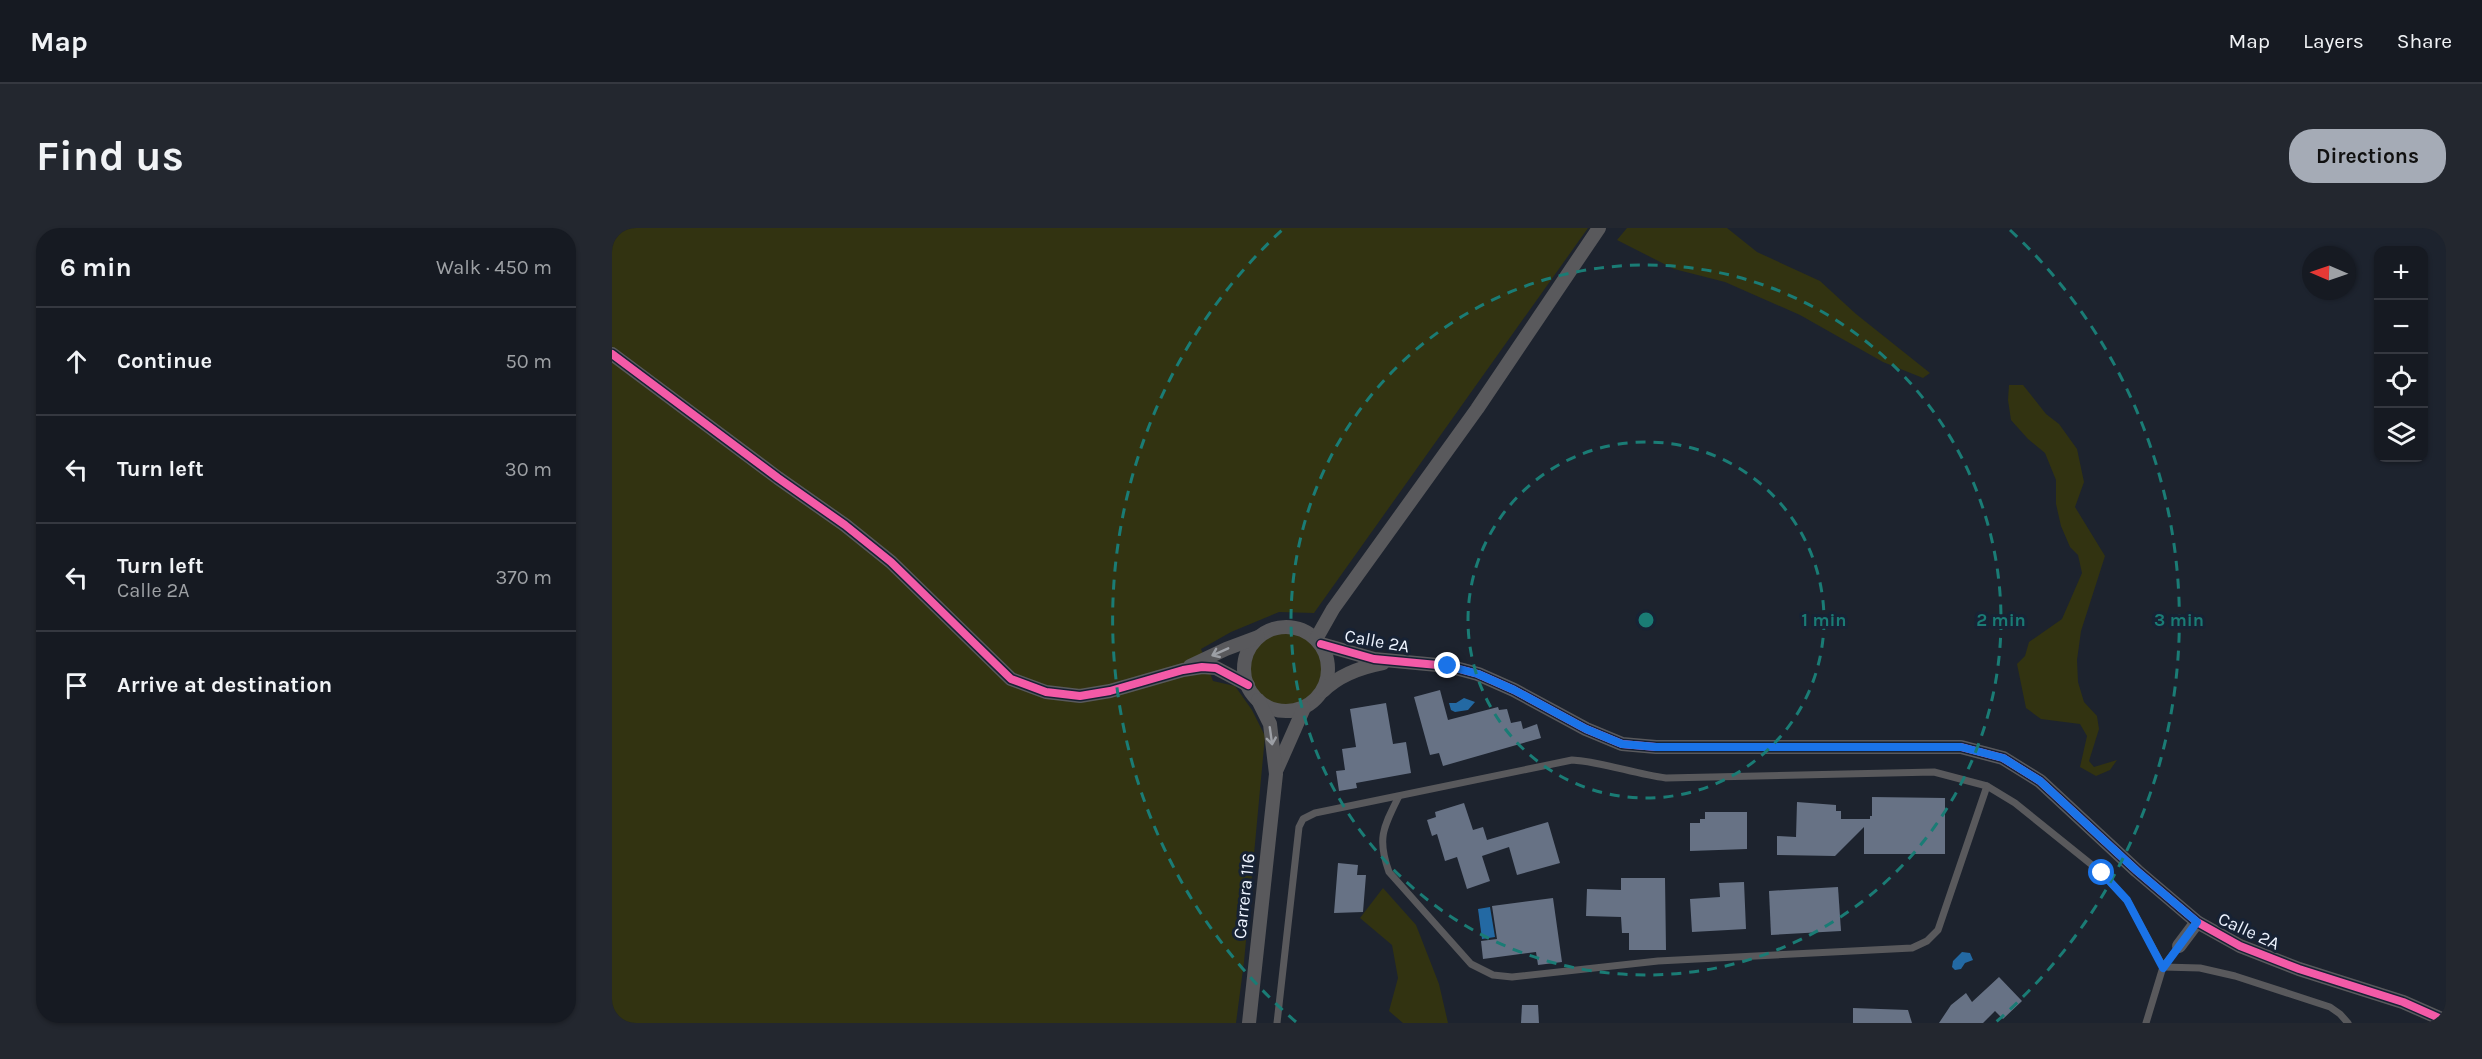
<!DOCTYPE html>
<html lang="en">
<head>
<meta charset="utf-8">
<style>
	:root { --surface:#161a22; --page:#23272f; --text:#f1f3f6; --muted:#9ea1a5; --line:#353840; --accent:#a5abb6 }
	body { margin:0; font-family:Karla,sans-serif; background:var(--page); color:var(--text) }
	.controls { position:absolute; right:18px; top:18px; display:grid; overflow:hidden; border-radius:12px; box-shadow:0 2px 4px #0004 }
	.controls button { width:54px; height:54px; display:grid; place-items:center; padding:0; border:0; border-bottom:2px solid var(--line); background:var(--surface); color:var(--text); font:30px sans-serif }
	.compass { position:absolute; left:1690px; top:18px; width:54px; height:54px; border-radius:50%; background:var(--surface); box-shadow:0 2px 4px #0004; rotate:272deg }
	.stop { position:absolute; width:18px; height:18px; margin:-14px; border:4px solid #1a73e8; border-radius:50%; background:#fff }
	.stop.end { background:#1a73e8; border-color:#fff; box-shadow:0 2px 6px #0008 }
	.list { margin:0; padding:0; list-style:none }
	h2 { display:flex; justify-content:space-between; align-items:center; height:78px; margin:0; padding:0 24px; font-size:26px }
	h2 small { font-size:20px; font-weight:400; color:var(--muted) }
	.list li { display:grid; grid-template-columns:39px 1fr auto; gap:18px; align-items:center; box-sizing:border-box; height:108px; padding:0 24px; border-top:2px solid var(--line) }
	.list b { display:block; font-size:22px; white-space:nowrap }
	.list p { margin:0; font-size:20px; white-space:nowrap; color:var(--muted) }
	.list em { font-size:20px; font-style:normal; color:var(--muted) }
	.icon { flex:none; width:33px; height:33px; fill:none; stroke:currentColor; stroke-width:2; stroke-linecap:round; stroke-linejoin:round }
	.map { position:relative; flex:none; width:1834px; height:795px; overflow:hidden; border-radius:24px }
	header { display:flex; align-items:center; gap:36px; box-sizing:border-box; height:84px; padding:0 30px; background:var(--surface); border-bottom:2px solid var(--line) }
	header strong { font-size:28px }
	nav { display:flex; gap:33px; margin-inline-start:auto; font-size:21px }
	.intro { display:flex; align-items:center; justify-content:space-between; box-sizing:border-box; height:144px; padding:0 36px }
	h1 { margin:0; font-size:42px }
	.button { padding:15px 27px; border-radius:24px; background:var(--accent); color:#111; font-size:21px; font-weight:700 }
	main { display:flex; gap:36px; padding:0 36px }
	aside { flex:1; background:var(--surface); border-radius:24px; box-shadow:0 2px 4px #0004 }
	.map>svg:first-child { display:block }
	.green { fill:#323311 }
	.water { fill:#2369a3 }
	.building { fill:#677285 }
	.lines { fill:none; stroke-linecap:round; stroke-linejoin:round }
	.service { stroke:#59595c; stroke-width:7 }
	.minor { stroke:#59595c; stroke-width:14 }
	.cycleway-casing { stroke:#172234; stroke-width:11 }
	.cycleway { stroke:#f35aa7; stroke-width:8 }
	.oneway { stroke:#9c9fa5 }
	.route { stroke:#1a73e8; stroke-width:8 }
	.ring { fill:none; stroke:#1a7c75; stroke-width:3; stroke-dasharray:10 8 }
	.labels { text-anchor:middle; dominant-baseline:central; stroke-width:6; stroke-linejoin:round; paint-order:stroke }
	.street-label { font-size:18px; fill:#eef4ff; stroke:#172234 }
	.centre { fill:#1a7c75; stroke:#172234; stroke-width:3 }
	.ring-label { font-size:18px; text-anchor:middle; font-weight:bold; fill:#1a7c75; stroke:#172234; stroke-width:6; stroke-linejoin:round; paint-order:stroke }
</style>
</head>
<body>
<header>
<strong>Map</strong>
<nav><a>Map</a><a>Layers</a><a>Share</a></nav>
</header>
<div class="intro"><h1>Find us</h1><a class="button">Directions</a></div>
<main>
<aside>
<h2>6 min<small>Walk · 450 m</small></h2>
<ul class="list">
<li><svg class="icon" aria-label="ahead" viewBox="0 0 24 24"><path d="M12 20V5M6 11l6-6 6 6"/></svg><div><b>Continue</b></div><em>50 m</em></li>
<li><svg class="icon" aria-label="left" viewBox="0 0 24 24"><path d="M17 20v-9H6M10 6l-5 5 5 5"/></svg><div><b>Turn left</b></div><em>30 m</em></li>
<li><svg class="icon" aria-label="left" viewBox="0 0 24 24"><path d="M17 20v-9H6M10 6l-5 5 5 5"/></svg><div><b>Turn left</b><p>Calle 2A</p></div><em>370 m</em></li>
<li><svg class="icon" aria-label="arrive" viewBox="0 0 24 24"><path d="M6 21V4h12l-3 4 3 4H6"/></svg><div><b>Arrive at destination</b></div></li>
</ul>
</aside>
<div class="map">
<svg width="1834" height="795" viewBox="0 0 1834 795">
	<rect width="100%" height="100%" fill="#1d232e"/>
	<g class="green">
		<path d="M0,0H976L702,385L667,384L619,404L589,421L601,453L623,458L640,482L653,508L632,734L624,795H0Z"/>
		<path d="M1015,0H1115L1145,24L1208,53L1244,86L1318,145L1311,150L1271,134L1188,87L1113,54L1062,41L1005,12Z"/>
		<path d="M1397,157H1411L1434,186L1447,196L1465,221L1472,254L1463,279L1493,328L1469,403L1465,432L1466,454L1472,474L1485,488L1487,501L1477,533L1482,539L1505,532L1498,542L1484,548L1468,539L1475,508L1468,496L1429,491L1414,480L1405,436L1413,428L1417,414L1450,391L1470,345L1466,327L1458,319L1449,298L1444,276V252L1433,225L1416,211L1399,192L1396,172Z"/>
		<circle cx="674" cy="441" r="42"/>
		<path d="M771,660L804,697L827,756L836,795H791L777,783L786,750L780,717L748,690Z"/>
	</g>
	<g class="water">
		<path d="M852,470L863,474L856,482L843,484L839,482L837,475H844Z"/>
		<path d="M878,679L883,709L870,711L866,681Z"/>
		<path d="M1350,724L1358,725L1361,732L1353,735L1349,741L1343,742L1340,739L1341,733Z"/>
	</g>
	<g class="building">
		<path d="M828,462L836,492L886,479L887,482L895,481L899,495L909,493L911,501L925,496L929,510L831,538L827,525L818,527L802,469Z"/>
		<path d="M774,475L781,516L794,514L799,545L744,555L745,560L727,563L724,543L733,542L730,521L744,519L738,481Z"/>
		<path d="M1260,569L1333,570V626H1252V599L1223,628L1165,627V608L1184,609L1185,574L1224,577V583H1229V591H1258V588H1260Z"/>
		<path d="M852,575L861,602L871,599L875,612L936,594L948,635L905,647L897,619L870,628L878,653L855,661L845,629L833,633L825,606L820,608L815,592L824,589L823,584Z"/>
		<path d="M1093,584H1135V621L1078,623V595H1088V591H1093Z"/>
		<path d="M726,635L746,637L745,647H754L751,684L722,685Z"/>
		<path d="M1009,650H1053L1054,722H1017V705H1010L1009,689L974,688L975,661L1009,662Z"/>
		<path d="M1132,654L1134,701L1080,704L1078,671L1108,669L1107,655Z"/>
		<path d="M1226,659L1229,703L1159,707L1157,663Z"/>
		<path d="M941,670L950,734L926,737L924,724L871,731L869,713L885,711L880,678Z"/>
		<path d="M1387,749L1410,773L1391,791L1383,783L1371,795H1327L1339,777L1354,765L1360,774Z"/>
		<path d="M910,777H926L927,795H909Z"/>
		<path d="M1241,780L1296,782L1300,795H1241Z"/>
	</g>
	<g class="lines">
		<g class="service">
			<path d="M786,570C771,600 765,611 777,644L859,736L881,747L900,749L1046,733L1300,720L1315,713L1326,702L1375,558"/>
			<path d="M1551,739L1588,740L1623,748L1718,779L1728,786L1736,795"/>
			<path d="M665,795L687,599L691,591L703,585L960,532C992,534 1022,546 1054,550L1322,544L1375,558L1403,575L1490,645L1515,672L1551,739"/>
			<path d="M1534,795L1551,739L1567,718"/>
		</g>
		<g class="minor">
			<path d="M0,126L166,250L233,297L279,334L399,451L434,464L468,468L498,463L571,442L590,439L604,440L636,457"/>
			<circle cx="674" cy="441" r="42"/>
			<path d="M704,411L721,381L865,181L987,0"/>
			<path d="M709,416L762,431L836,438L866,446L902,462L974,501L1010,516L1044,519H1349L1391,530L1428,553L1525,643L1585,694L1628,718L1687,741L1791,774L1834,793"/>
			<path d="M578,438L614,421L646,409"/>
			<path d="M711,463C726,448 750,439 771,435"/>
			<path d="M665,541L692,480"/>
			<path d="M1567,718L1585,694"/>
			<path d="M637,795L664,546L658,496L646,472"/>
		</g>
		<defs>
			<g id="cycleway">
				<path d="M0,126L166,250L233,297L279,334L399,451L434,464L468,468L498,463L571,442L590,439L604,440L636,457"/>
				<path d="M709,416L762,431L836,438L866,446L902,462L974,501L1010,516L1044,519H1349L1391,530L1428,553L1525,643L1585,694L1628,718L1687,741L1791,774L1834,793"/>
			</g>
		</defs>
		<use href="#cycleway" class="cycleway-casing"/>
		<use href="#cycleway" class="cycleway"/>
	</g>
	<defs><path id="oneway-shaft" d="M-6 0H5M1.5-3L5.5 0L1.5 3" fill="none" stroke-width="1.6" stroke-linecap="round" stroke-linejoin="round" transform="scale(1.5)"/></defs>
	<g class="oneway">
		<use href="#oneway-shaft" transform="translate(608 424) rotate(156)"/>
		<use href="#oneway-shaft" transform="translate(659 508) rotate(82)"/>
	</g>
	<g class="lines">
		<path class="route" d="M836,438L866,446L902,462L974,501L1010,516L1044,519H1349L1391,530L1428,553L1525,643L1585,694L1551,740L1515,672L1490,645"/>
	</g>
	<g class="ring">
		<circle cx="1034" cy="392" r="178"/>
		<circle cx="1034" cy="392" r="355"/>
		<path d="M684 794A533 533 0 0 1 670 2M1398 2A533 533 0 0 1 1384 794"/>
	</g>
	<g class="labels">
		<g class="street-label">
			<text transform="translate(765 413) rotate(10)">Calle 2A</text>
			<text transform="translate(632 668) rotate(-84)">Carrera 116</text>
			<text transform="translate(1637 703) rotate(25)">Calle 2A</text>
		</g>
	</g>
	<circle cx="1034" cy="392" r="9" class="centre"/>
	<g class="ring-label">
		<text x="1212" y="398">1 min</text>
		<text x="1389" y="398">2 min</text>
		<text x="1567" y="398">3 min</text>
	</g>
</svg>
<div class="controls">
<button>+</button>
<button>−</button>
<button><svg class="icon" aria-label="locate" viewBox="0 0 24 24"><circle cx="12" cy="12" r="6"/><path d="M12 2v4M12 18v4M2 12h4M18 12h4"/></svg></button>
<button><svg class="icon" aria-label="layers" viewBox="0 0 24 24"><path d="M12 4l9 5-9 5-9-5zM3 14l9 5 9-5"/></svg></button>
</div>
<svg class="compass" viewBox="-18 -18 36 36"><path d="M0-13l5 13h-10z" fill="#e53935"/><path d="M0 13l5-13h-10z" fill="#9ea1a5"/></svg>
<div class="stop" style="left:1490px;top:645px"></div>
<div class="stop end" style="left:836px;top:438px"></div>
</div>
</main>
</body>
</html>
